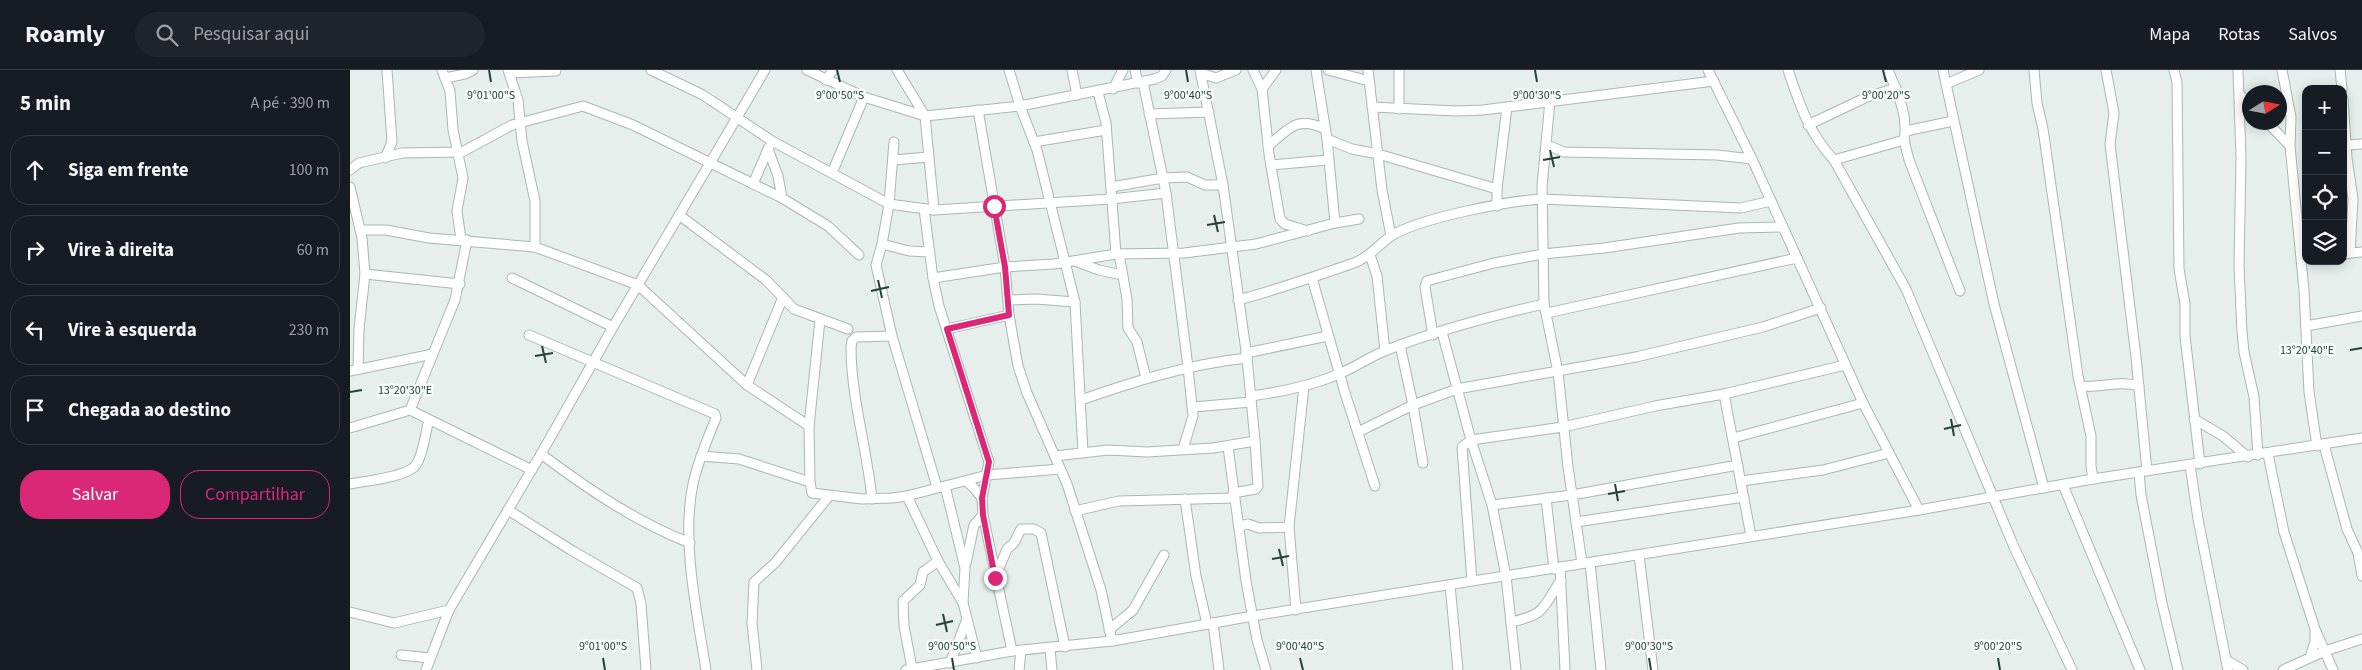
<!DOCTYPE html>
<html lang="pt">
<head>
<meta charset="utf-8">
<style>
	:root { --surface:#171b24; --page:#20242c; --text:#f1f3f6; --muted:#9ea1a6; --line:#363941; --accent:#db2777 }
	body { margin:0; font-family:"Source Sans 3",sans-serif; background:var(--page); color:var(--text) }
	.controls { position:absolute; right:15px; top:15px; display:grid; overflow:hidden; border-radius:10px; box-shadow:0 2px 12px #0003 }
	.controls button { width:45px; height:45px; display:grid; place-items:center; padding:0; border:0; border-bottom:1px solid var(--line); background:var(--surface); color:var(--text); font:25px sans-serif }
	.compass { position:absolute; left:1892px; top:15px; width:45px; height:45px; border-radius:50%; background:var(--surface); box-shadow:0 2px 12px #0003; rotate:79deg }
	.stop { position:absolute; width:15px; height:15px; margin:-11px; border:4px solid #db2777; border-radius:50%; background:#fff }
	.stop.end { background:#db2777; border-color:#fff; box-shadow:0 1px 5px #0008 }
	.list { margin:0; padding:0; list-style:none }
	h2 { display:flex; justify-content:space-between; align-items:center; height:65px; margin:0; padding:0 20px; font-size:21px }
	h2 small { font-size:16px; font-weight:400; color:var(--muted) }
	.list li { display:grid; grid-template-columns:32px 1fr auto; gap:15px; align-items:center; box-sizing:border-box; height:70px; margin:0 10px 10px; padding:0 10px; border:1px solid var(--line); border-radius:20px }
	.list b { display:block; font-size:19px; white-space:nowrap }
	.list em { font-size:16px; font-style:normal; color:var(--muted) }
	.actions { display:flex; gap:10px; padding:15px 20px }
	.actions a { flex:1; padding:11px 0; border:1px solid var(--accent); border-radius:20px; text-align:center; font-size:18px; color:var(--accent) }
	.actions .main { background:var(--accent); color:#fff }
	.icon { flex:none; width:28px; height:28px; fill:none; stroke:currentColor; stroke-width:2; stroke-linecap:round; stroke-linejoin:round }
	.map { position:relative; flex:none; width:2012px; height:600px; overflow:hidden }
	header { display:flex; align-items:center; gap:30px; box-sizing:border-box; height:70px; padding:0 25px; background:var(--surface); border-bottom:1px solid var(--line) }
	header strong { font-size:24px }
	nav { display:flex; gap:28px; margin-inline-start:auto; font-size:18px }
	.search { width:350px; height:45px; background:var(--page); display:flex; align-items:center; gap:12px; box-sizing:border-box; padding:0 18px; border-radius:28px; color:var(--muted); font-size:19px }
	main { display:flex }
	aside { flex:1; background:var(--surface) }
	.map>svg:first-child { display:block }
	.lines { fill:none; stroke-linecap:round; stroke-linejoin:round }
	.minor-casing { stroke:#a8b8b2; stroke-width:11 }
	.minor { stroke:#fff; stroke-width:9 }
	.route { stroke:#db2777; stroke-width:6 }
	.ticks { fill:none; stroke:#24423a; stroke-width:2 }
	.ticks-label { font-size:12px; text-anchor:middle; fill:#24423a; stroke:#f7fbf9; stroke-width:5; stroke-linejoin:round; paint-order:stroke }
</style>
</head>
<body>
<header>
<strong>Roamly</strong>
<div class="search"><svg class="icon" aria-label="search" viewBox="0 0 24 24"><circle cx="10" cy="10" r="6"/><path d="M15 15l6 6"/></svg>Pesquisar aqui</div>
<nav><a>Mapa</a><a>Rotas</a><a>Salvos</a></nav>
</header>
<main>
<aside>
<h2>5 min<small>A pé · 390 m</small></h2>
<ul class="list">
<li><svg class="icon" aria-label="ahead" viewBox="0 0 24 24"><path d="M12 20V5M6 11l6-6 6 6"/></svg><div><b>Siga em frente</b></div><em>100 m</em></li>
<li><svg class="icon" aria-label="right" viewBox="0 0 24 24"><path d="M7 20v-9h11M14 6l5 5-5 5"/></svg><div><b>Vire à direita</b></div><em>60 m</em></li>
<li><svg class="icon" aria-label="left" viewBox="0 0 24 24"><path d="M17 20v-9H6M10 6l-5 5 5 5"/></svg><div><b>Vire à esquerda</b></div><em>230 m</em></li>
<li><svg class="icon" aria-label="arrive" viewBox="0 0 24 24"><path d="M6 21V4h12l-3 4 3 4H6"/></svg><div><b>Chegada ao destino</b></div></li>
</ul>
<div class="actions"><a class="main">Salvar</a><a>Compartilhar</a></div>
</aside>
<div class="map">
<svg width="2012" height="600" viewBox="0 0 2012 600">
	<rect width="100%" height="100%" fill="#e6efeb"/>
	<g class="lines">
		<defs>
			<g id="minor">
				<path d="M92,0L100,21L103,60L113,108L107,141L111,169"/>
				<path d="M158,0L168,30L172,71L185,131V177"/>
				<path d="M301,0L353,25L422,71L539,134L584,140L761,129L816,123"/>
				<path d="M457,0L514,27L575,46L670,36L805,9L812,6L816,0"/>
				<path d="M547,0L575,46L584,140"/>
				<path d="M659,0L670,36L687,80L725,232L733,383"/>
				<path d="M722,0L727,25"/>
				<path d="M785,0L788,13"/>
				<path d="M903,0L912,19L919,84L930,149L935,154L958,161"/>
				<path d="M978,0L1019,11"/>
				<path d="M1018,0L1032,120L1041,166"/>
				<path d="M1358,0L1402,89L1513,333L1569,440"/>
				<path d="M1438,0C1450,35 1458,62 1484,90L1556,219L1664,477L1722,600"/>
				<path d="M1593,0L1644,234L1694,418"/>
				<path d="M1684,0L1687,33L1693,59L1728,306L1741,366V396L1743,409"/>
				<path d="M1756,0L1764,43L1760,74L1786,287L1797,401"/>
				<path d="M1824,0L1827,12L1829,199L1835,234V266L1850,394"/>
				<path d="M1888,0L1891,88L1889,196L1892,262L1894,282L1904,327L1908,385"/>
				<path d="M1932,0L1941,47L1940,76L1954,220L1959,322L1967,376"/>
				<path d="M1990,0L1992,19"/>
				<path d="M160,3L206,1"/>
				<path d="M851,3L866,8L886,0"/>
				<path d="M95,8L115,4L123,0"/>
				<path d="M476,10L483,0"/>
				<path d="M793,12L816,123L838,297L843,346L833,379"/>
				<path d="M1596,14L1629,0"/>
				<path d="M763,19L773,0"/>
				<path d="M912,19L926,0"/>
				<path d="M748,22L756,53L766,184"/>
				<path d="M1890,25L1900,35"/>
				<path d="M1993,29L1997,88L2003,129L2000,183L1993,185"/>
				<path d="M1200,31L1192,116L1194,234L1208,302L1218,397L1232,493"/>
				<path d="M1022,37L1107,41L1133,40L1364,11"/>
				<path d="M1049,39V0"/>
				<path d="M628,40L655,197L659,245L668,296L677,323L717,414L751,520L762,571"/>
				<path d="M799,44L859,42"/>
				<path d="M1917,52L1940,76"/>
				<path d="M1458,55L1517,27L1546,18"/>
				<path d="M1556,61L1603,51"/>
				<path d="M977,69L1002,79L1028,84L1147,119V136"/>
				<path d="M1554,70L1559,90L1610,221"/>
				<path d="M544,72L539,134L532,174L526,195L542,266L587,417"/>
				<path d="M684,72L756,60"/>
				<path d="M1197,75L1214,82L1367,85L1402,89"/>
				<path d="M1997,75L2012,74"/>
				<path d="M918,76C939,59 946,46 973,58"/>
				<path d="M418,79L428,106L432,128"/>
				<path d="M35,88L42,72L37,0"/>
				<path d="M543,90L579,87"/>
				<path d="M1484,90L1554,70C1559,46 1547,22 1538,0"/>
				<path d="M921,95L978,90"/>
				<path d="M0,100L9,93L52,83L112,82L162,55L233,36L283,55L432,128L478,156L509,185"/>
				<path d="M482,103L514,27"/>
				<path d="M403,114L419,77"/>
				<path d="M0,117L12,168L15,204L9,259L8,299"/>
				<path d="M761,117L813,108L837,107L855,115H873"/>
				<path d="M1147,119L1157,37"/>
				<path d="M574,139L583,208L589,236L639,392L632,428L633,445L662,581"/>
				<path d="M329,145L416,210L444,239L498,259"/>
				<path d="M985,153L1009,149"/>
				<path d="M10,160H36L79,168L185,177L288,215L397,315L459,356"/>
				<path d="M532,174L559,181L579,182"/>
				<path d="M2000,183L2012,182"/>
				<path d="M769,184L777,229L778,258L787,272L796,308"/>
				<path d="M1020,185L1027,206L1035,281"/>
				<path d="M725,191L749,200L772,205"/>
				<path d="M15,204L110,214"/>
				<path d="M162,208L263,257"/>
				<path d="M583,208L655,197L704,194L766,184L834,183L906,174L985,153L977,69L966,0"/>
				<path d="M962,208L995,323L1025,416"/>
				<path d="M659,230L686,229L725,232"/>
				<path d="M888,230C927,220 966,206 1004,193C1020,187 1028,175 1041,166C1070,148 1157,131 1192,129L1391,138L1421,131"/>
				<path d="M1197,243L1447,188"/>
				<path d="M470,250L459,356L460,412L462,423L512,429L542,428L557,426L637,405L710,399"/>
				<path d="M1956,256L2012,246"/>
				<path d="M597,259L659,245"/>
				<path d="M1092,262L1121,370L1142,435L1156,506L1166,600"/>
				<path d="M179,265L365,344L366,348C357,370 348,391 343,414C331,470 347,543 356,600"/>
				<path d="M1083,265L1075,217L1077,211L1080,210L1144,193L1193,184L1254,178L1389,158L1432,157"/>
				<path d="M1050,275L1063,335L1107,319L1286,287L1413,257L1471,238"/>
				<path d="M896,283L978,266"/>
				<path d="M0,301L83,284"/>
				<path d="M397,315L433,227"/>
				<path d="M1731,316C1751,318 1770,310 1789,316"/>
				<path d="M1374,324L1401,466"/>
				<path d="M901,326C931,322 961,316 989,304C1006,297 1021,286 1037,280C1088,260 1141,246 1194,234"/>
				<path d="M731,330C785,311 840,294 897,288"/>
				<path d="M843,337L901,332"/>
				<path d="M60,340L105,230L117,170"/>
				<path d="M1844,349L1873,366L1898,387"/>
				<path d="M0,358L60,340L182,400"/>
				<path d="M1008,362L1063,335L1073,393"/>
				<path d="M1383,368L1513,333"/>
				<path d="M1974,375L1997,459L2008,483L2012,506"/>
				<path d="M878,377L896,511L907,570L916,600"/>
				<path d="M191,384C238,419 286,452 340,473"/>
				<path d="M1918,384L1934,462L1965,559L1983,600"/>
				<path d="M351,386L389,389L460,412"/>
				<path d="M705,386L758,380L797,382L863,378L905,371L897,288L873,115L850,0"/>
				<path d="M1840,395L1848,449L1878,600"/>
				<path d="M1789,402L1791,425L1812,533L1828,600"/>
				<path d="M616,411L623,417L632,428"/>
				<path d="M1391,411L1473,400L1539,383"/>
				<path d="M0,414C14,411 58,407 66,395C74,383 75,363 79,350"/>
				<path d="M1713,415L1790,600"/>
				<path d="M595,416L615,498L613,533L627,588"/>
				<path d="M883,423L906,419L908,416L905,371"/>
				<path d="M557,426L588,491L613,533"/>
				<path d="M1196,428L1204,499"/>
				<path d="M522,429C517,378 501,328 501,277L502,271L506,267L542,266"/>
				<path d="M835,429L846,506L857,554"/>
				<path d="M1142,435L1222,425L1388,395"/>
				<path d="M158,440L221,480L287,518L291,534L296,600"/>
				<path d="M725,441L769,431L884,428"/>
				<path d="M1226,452L1394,427"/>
				<path d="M889,456L898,454L909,458L939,457"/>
				<path d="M1289,485L1303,600"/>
				<path d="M616,493L624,455L633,445"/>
				<path d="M1240,493L1251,600"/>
				<path d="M1210,497L1215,600"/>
				<path d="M645,508L657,479L664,473L671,459H684L691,463L715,577"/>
				<path d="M1122,511L1112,377L1121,370L1213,357L1305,336L1374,324L1495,295"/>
				<path d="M1100,515L1108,600"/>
				<path d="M946,540L939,457L954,316"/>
				<path d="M0,542L44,553L99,540"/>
				<path d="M1161,552C1197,544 1192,538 1211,510"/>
				<path d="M863,553L869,600"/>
				<path d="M759,560L783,540L814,485"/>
				<path d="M700,579L702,600"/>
				<path d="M51,585L80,588"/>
				<path d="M1960,587L1965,572V562"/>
				<path d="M1876,590L1893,600"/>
				<path d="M600,593L617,549"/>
				<path d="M562,598L554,556L553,531L570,515L573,502L588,491"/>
				<path d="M76,600L99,540L191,384L263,257L415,0"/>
				<path d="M407,600L402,553L404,512L425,493L479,426"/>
				<path d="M556,600L662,581L762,571L903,546L1569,440L1743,409L2012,368"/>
				<path d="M669,600L671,581"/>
				<path d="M1933,600L1975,581L2012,569"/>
			</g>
		</defs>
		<use href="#minor" class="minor-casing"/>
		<use href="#minor" class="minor"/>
	</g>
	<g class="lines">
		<path class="route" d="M644,136L655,197L659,245L597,259L639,392L632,428L633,445L645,508"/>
	</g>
	<path class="ticks" d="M139,0L141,12M487,0L490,12M836,0L838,12M1185,0L1187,12M1533,0L1536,12M1200,80L1204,97M1193,90L1210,87M864,145L868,162M857,155L875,152M528,210L532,228M521,221L539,217M192,276L196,293M2000,280L2012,278M185,286L203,283M0,322L12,320M1601,349L1604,366M1594,359L1611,355M1265,414L1268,431M1258,424L1275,421M929,479L933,496M922,489L939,486M593,544L597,562M586,555L603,551M253,588L255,600M602,588L604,600M950,588L953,600M1299,588L1301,600M1648,588L1650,600"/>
	<g class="ticks-label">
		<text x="141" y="29">9°01'00"S</text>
		<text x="490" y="29">9°00'50"S</text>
		<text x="838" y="29">9°00'40"S</text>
		<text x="1187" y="29">9°00'30"S</text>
		<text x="1536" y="29">9°00'20"S</text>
		<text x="1957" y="284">13°20'40"E</text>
		<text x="55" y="324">13°20'30"E</text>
		<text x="253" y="580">9°01'00"S</text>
		<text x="602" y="580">9°00'50"S</text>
		<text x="950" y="580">9°00'40"S</text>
		<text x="1299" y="580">9°00'30"S</text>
		<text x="1648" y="580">9°00'20"S</text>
	</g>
</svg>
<div class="controls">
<button>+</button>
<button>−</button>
<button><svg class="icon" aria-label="locate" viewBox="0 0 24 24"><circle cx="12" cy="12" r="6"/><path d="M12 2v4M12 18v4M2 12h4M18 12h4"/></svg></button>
<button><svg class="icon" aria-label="layers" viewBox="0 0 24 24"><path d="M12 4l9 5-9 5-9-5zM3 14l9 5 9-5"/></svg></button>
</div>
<svg class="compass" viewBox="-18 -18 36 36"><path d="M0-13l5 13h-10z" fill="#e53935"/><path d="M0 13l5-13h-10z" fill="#9ea1a6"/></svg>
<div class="stop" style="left:644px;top:136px"></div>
<div class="stop end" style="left:645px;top:508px"></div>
</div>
</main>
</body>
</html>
